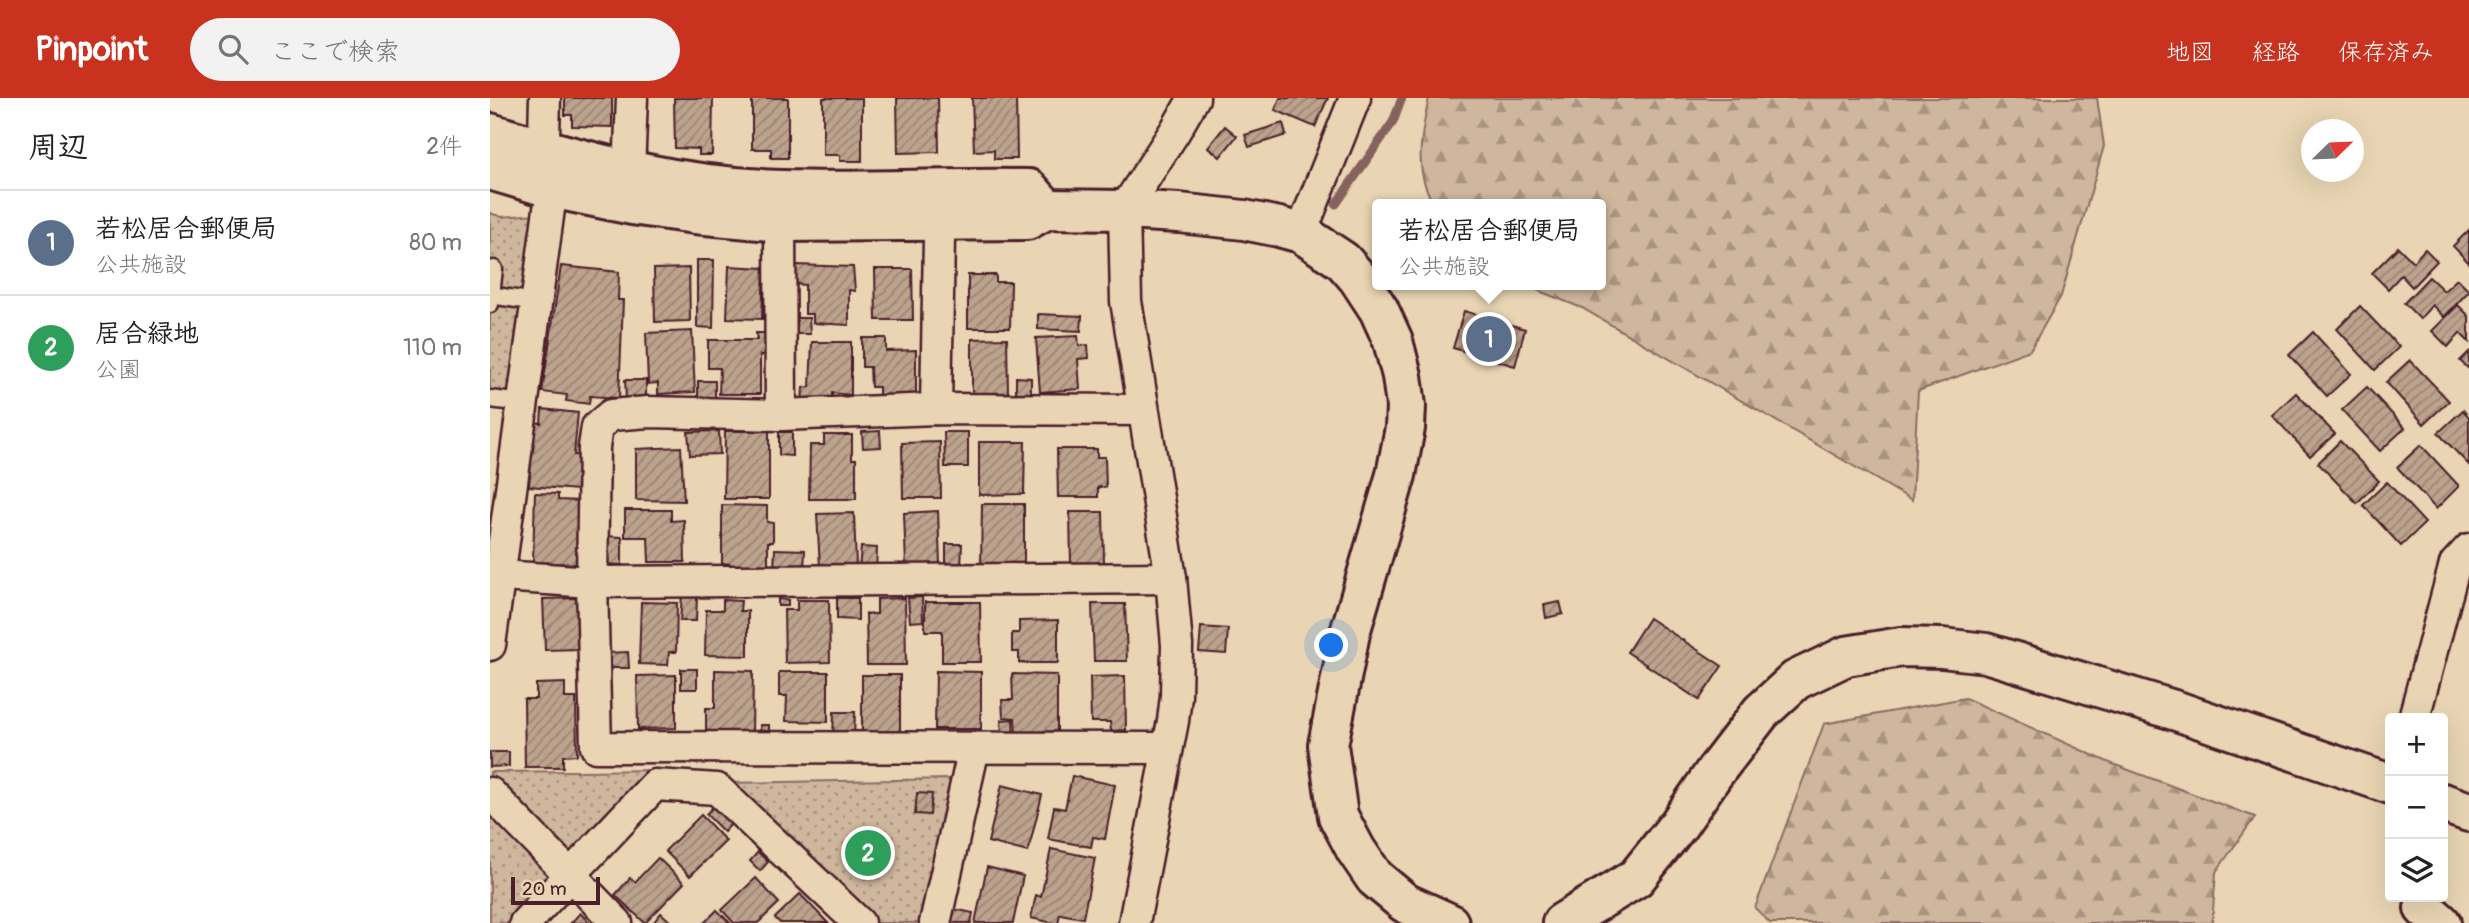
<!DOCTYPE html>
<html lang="ja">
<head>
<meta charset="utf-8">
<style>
	:root { --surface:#fff; --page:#f2f2f2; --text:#222; --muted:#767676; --line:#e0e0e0; --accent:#c8321e }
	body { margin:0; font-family:Pangolin,"Klee One",sans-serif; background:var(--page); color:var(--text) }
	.controls { position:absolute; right:21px; bottom:21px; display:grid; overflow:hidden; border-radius:7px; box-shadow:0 7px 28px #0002 }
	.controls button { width:63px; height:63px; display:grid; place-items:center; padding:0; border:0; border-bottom:2px solid var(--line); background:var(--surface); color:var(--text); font:35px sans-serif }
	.compass { position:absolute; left:1811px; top:21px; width:63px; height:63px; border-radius:50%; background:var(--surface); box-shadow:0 7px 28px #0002; rotate:67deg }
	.scale { position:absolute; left:21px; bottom:18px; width:89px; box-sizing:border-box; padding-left:7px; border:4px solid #4a1f2b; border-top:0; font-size:19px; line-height:24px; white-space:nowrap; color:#4a1f2b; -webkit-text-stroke:5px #e9d5b3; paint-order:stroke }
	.you { position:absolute; left:842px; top:548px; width:24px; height:24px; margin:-18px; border:5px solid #fff; border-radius:50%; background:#1a73e8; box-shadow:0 0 0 10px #1a73e833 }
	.badge { display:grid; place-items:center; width:46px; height:46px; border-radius:50%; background:var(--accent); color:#fff; font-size:23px; font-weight:700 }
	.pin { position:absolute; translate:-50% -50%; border:4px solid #fff; box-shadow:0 2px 7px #0006 }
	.popup { position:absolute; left:882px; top:101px; width:234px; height:91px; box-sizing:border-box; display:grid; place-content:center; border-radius:7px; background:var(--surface); filter:drop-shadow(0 2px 5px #0005); font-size:23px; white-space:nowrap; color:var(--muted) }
	.popup b { font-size:26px; color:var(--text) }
	.popup::after { content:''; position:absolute; left:50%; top:100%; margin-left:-14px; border:14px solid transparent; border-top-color:var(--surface) }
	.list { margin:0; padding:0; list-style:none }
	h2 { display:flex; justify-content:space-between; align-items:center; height:91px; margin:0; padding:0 28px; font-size:30px }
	h2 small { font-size:23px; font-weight:400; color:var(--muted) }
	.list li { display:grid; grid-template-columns:46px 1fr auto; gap:21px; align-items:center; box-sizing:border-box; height:105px; padding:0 28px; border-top:2px solid var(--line) }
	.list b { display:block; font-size:26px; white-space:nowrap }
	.list p { margin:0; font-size:23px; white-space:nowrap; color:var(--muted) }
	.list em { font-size:23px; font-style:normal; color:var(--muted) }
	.icon { flex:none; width:38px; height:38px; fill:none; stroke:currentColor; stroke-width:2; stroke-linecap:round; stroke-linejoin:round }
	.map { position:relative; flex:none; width:1979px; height:825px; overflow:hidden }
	header { display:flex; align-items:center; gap:42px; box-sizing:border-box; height:98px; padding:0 35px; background:var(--accent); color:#fff }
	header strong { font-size:33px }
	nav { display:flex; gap:38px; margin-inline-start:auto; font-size:24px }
	.search { width:490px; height:63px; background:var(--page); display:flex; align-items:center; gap:18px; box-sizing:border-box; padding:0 24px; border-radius:38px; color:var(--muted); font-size:26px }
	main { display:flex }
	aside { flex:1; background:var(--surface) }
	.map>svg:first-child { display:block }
	.forest { fill:url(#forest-firs); stroke:#8c6b64; stroke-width:2 }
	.park { fill:url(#park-dots); stroke:#8c6b64; stroke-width:2 }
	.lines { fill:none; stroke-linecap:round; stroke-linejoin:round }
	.stream { stroke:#85625d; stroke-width:9 }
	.building { fill:url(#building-hatch); stroke:#4a1f2b; stroke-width:2 }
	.lane-casing { stroke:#4a1f2b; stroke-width:21 }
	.street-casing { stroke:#4a1f2b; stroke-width:35 }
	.secondary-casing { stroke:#4a1f2b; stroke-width:44 }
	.lane { stroke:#e9d5b3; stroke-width:16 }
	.street { stroke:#e9d5b3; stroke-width:30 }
	.secondary { stroke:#e9d5b3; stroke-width:38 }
</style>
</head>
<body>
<header>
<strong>Pinpoint</strong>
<div class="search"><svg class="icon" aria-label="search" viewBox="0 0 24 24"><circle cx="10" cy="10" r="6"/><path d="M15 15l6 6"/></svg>ここで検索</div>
<nav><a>地図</a><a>経路</a><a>保存済み</a></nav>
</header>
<main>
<aside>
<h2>周辺<small>2件</small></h2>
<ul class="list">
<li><span class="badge" style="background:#5c6f8a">1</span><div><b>若松居合郵便局</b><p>公共施設</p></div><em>80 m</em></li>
<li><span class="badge" style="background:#2e9e5b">2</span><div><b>居合緑地</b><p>公園</p></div><em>110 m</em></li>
</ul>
</aside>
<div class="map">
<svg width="1979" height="825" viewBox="0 0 1979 825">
	<defs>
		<pattern id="forest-firs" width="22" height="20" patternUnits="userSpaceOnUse" patternTransform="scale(1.75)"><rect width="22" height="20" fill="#cfb79d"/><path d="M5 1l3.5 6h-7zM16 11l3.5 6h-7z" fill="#aa9480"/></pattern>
		<pattern id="park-dots" width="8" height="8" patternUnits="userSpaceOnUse" patternTransform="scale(1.75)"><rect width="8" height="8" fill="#cfb79d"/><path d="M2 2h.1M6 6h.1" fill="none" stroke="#aa9480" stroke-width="1.8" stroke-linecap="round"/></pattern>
		<pattern id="building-hatch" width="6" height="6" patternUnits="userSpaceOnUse" patternTransform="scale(1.75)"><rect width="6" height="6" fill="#bca38d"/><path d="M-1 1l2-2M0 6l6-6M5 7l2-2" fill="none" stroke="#9b8473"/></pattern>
	</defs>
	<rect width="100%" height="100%" fill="#e9d5b3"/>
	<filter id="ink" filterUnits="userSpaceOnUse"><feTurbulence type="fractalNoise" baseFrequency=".0143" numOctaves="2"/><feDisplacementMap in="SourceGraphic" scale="14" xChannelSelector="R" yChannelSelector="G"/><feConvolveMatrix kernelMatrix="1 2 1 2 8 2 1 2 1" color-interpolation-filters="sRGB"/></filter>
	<g filter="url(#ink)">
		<g class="forest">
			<path d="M939,0H1607L1614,48L1571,198L1540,252L1428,293L1422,402L1092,210L1034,187H1111V106H944C923,73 931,37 939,0Z"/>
			<path d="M1475,600L1620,665L1765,719L1726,774L1722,825H1280L1265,810L1334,626Z"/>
		</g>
		<g class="park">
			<path d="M0,115L12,119L45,116L25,300L0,297Z"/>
			<path d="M165,672L79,765L0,678V674Z"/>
			<path d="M462,681L435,825H380L236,685Z"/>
			<path d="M0,704L72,776L26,825H0Z"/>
		</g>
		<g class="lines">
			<path class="stream" d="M846,106L903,24L912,0"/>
		</g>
		<g class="building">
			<path d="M75,0H122V29L82,28V17H75Z"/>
			<path d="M184,0H223L222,57H209V51L185,50Z"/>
			<path d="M262,0H298V60H281V51H262Z"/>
			<path d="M333,0H372V63H350V57H333Z"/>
			<path d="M407,0H448L449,54L408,55Z"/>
			<path d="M482,0H526L527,61H504V52L484,53Z"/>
			<path d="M790,0H838L825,29L785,12Z"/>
			<path d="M793,25L796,37L759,49L755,37Z"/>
			<path d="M735,28L747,38L730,59L718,49Z"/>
			<path d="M1979,132V165L1963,148Z"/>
			<path d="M1908,149L1923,164L1935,151L1947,163L1922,189L1911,177L1898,191L1882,175Z"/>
			<path d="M207,162H224L223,230L207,229Z"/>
			<path d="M306,167L363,169L365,193L359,192V227L323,225V216H315V187L306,186Z"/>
			<path d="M71,168L129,174L128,202H133L129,300L100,298L99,306L76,303L77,297L52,294Z"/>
			<path d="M239,168L274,170L272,221L237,220Z"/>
			<path d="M199,170L200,223L165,224L164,171Z"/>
			<path d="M385,171H422L423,222H386Z"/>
			<path d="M478,177H506V184H521L520,230H478Z"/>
			<path d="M1939,179L1954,193L1967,181L1979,193L1954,219L1942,207L1930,221L1914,205Z"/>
			<path d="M1968,207L1979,218V244L1970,235L1958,249L1942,233Z"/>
			<path d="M1870,208L1909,249L1885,272L1847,231Z"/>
			<path d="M974,213L1035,231L1025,268L963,250Z"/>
			<path d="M548,216L592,218L591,233L548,231Z"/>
			<path d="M303,220H319L320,236H304Z"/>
			<path d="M202,233L205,294L168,296V285L158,286L156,235Z"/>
			<path d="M1823,234L1861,276L1837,298L1799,257Z"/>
			<path d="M266,235H279V257H270V296H229L230,270H218V242H267Z"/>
			<path d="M588,238L589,248L598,247L599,260L588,261L590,291L550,294L546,240Z"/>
			<path d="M372,240H396V253L426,252V297L389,299V289H381L380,269H372Z"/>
			<path d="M517,240L518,295H482V241Z"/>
			<path d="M322,244H361V297L342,295V306L312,305L313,290L320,289Z"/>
			<path d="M1979,254V271L1970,263Z"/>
			<path d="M1920,262L1959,303L1934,326L1896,284Z"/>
			<path d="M526,279L541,280V302H526Z"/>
			<path d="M135,282H156V302H136Z"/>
			<rect x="208" y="283" width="17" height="21"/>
			<path d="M1877,289L1915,330L1890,353L1852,312Z"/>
			<path d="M1806,295L1845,336L1820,358L1782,317Z"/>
			<path d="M52,311L88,315L84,357L92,358L88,392L39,388L44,324L51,325Z"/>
			<path d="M1973,312L1979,319V367L1948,335Z"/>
			<path d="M229,333L230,356L200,357L198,334Z"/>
			<path d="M235,333H279V401H234Z"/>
			<path d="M390,333L391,349L373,350L372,334Z"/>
			<path d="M289,334H302V358L289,357Z"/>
			<path d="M454,334H478V369H455Z"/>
			<path d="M334,337H362V361H366V401H319L320,347H334Z"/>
			<path d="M1850,343L1889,383L1867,405L1828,365Z"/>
			<path d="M450,344L451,400H413L412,345Z"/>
			<path d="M489,344H535L534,396L489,397Z"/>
			<path d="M1931,347L1969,388L1946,411L1907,369Z"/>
			<path d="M191,349L194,403L146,402V351Z"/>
			<path d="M567,351H607V359H615L616,389H608V399H568Z"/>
			<path d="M1897,384L1935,425L1911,448L1873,407Z"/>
			<path d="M45,395L68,396V402L89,403L87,466L43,464Z"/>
			<path d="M492,406H534V465H529V473L491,467Z"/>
			<path d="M232,407L277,408V424L283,425V444H278V470L240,471V466L232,465Z"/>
			<path d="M135,412H181V423L194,422L195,464H159L158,439H135Z"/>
			<path d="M448,413L450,466L416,467L414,415Z"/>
			<path d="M580,414H613L614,466H581Z"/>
			<path d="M364,415L366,468L330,469L327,416Z"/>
			<path d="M113,438L132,439V467L113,466Z"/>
			<path d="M456,446H472L471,470H456Z"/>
			<path d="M371,449L387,450L386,474L369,472Z"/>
			<path d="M285,451L315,452L314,472L284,470Z"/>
			<path d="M192,497L207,498L206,523H190Z"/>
			<path d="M432,499L433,523L420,524L418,500Z"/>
			<path d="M87,500L89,551L55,552L53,501Z"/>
			<path d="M347,500H368V522L347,521Z"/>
			<path d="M415,500L416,567H377L376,516H387V501Z"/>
			<path d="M288,501L298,502V508H288Z"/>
			<path d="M233,502L251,503L250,513H258V558L215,557L216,512H233Z"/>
			<path d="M307,502H339L340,564L295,565L294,512H307Z"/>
			<path d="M151,504L187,505L186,554H179L178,567L149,566Z"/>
			<path d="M435,504H490L491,564H452V533H435Z"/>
			<path d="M1070,504L1073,516L1056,520L1054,507Z"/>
			<path d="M602,506H635L637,563H604Z"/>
			<path d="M1159,520L1232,568L1209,602L1137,554Z"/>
			<path d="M568,522V565H529V554H522V535H529V523Z"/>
			<path d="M711,529L738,531L736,556L709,554Z"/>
			<path d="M138,554L139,570H115V555Z"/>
			<rect x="191" y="571" width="16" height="20"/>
			<path d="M225,572L263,573L262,635H216V610H225Z"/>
			<path d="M446,573L491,574V631H445Z"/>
			<path d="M289,574H338V624L296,623L297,598H289Z"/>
			<path d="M522,576L567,577V633L526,635L525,620L513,619L512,602H523Z"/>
			<path d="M186,577V630L148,631L147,578Z"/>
			<rect x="372" y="577" width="38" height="56"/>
			<path d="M635,578L636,632L621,633L620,624H601L600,579Z"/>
			<path d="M75,585V600H86L87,657L73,658V669H35L34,601H46V586Z"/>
			<path d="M344,614H365L364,639L343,638Z"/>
			<path d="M523,621L524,641H512L511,622Z"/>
			<path d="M270,627H279V641L270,640Z"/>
			<path d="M0,654H19V668L0,669Z"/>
			<path d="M582,678L625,687L615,741L603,739L601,749L558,741L564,709L575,711Z"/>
			<path d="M512,687L552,697L538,754L498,744Z"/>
			<path d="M427,695L442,696L440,717L425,716Z"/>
			<path d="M225,707L242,725L234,734L216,716Z"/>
			<path d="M211,717L236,743L200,778L175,753Z"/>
			<path d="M561,751L605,760L593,820L570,816L568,825H563L541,820L546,797L551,799Z"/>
			<path d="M268,754L278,764L270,773L260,763Z"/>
			<path d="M168,760L194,785L155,825L125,797L140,780L145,784Z"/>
			<path d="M497,769L533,778L523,825H485Z"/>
			<path d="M266,780L289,805L268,825H244L232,812Z"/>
			<path d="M310,796L338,825H290L285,820Z"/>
			<path d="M464,811L483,815L481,825H461Z"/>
			<path d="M227,812L240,825H214Z"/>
			<path d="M90,815L100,825H81Z"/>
			<path d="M171,815L182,825H163Z"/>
		</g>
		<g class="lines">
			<defs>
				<g id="lane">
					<path d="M0,197L46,204"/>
					<path d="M0,206L4,171"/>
					<path d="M0,301L33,305"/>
				</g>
				<g id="street">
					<path d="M54,38L55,0"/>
					<path d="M139,74L142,0"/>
					<path d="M446,121L449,140L446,311"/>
					<path d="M290,124L291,317"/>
					<path d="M811,135L865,0"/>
					<path d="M653,312L446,311L291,317L158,314L121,317L107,329L104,349L102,484L106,649L676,650"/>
					<path d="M10,478L102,484L681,480"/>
					<path d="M0,547L59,111"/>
					<path d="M1924,620L1965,466L1979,451"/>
					<path d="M0,695L127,825"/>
					<path d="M35,825L165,687L227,691L369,825"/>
					<path d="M445,825L484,650"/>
					<path d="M644,825L683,623L686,598L687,547L681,480L636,203L634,112L685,33L704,0"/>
				</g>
				<g id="secondary">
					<path d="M0,35C98,65 190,89 293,92C375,95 457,89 539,91L557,111"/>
					<path d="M0,72L61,90L142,107L205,116L290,124L537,122L557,111L634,112L689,115L754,122L789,129L811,135L853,163L868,180L889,212L903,243L912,278L916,308L915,330L906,377L860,535L838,647L848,718L866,752L885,780L915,805L959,825"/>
					<path d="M1953,705L1979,714"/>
					<path d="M1934,810L1951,825"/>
					<path d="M1072,825L1146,780L1189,726L1224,675L1271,614L1306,582L1356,558L1411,549L1452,550L1496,555L1687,613L1900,686"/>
				</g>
			</defs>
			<use href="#lane" class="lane-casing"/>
			<use href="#street" class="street-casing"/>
			<use href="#secondary" class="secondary-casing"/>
			<use href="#lane" class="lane"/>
			<use href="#street" class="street"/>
			<use href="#secondary" class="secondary"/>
		</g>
	</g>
</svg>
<div class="controls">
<button>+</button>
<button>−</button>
<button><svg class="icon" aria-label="layers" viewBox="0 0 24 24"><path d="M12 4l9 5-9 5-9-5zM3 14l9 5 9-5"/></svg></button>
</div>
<svg class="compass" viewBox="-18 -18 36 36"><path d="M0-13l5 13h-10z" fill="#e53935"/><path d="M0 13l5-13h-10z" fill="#767676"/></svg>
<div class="scale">20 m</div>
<div class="you"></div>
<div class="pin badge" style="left:999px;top:241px;background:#5c6f8a">1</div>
<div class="popup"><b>若松居合郵便局</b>公共施設</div>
<div class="pin badge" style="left:378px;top:755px;background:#2e9e5b">2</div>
</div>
</main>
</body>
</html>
